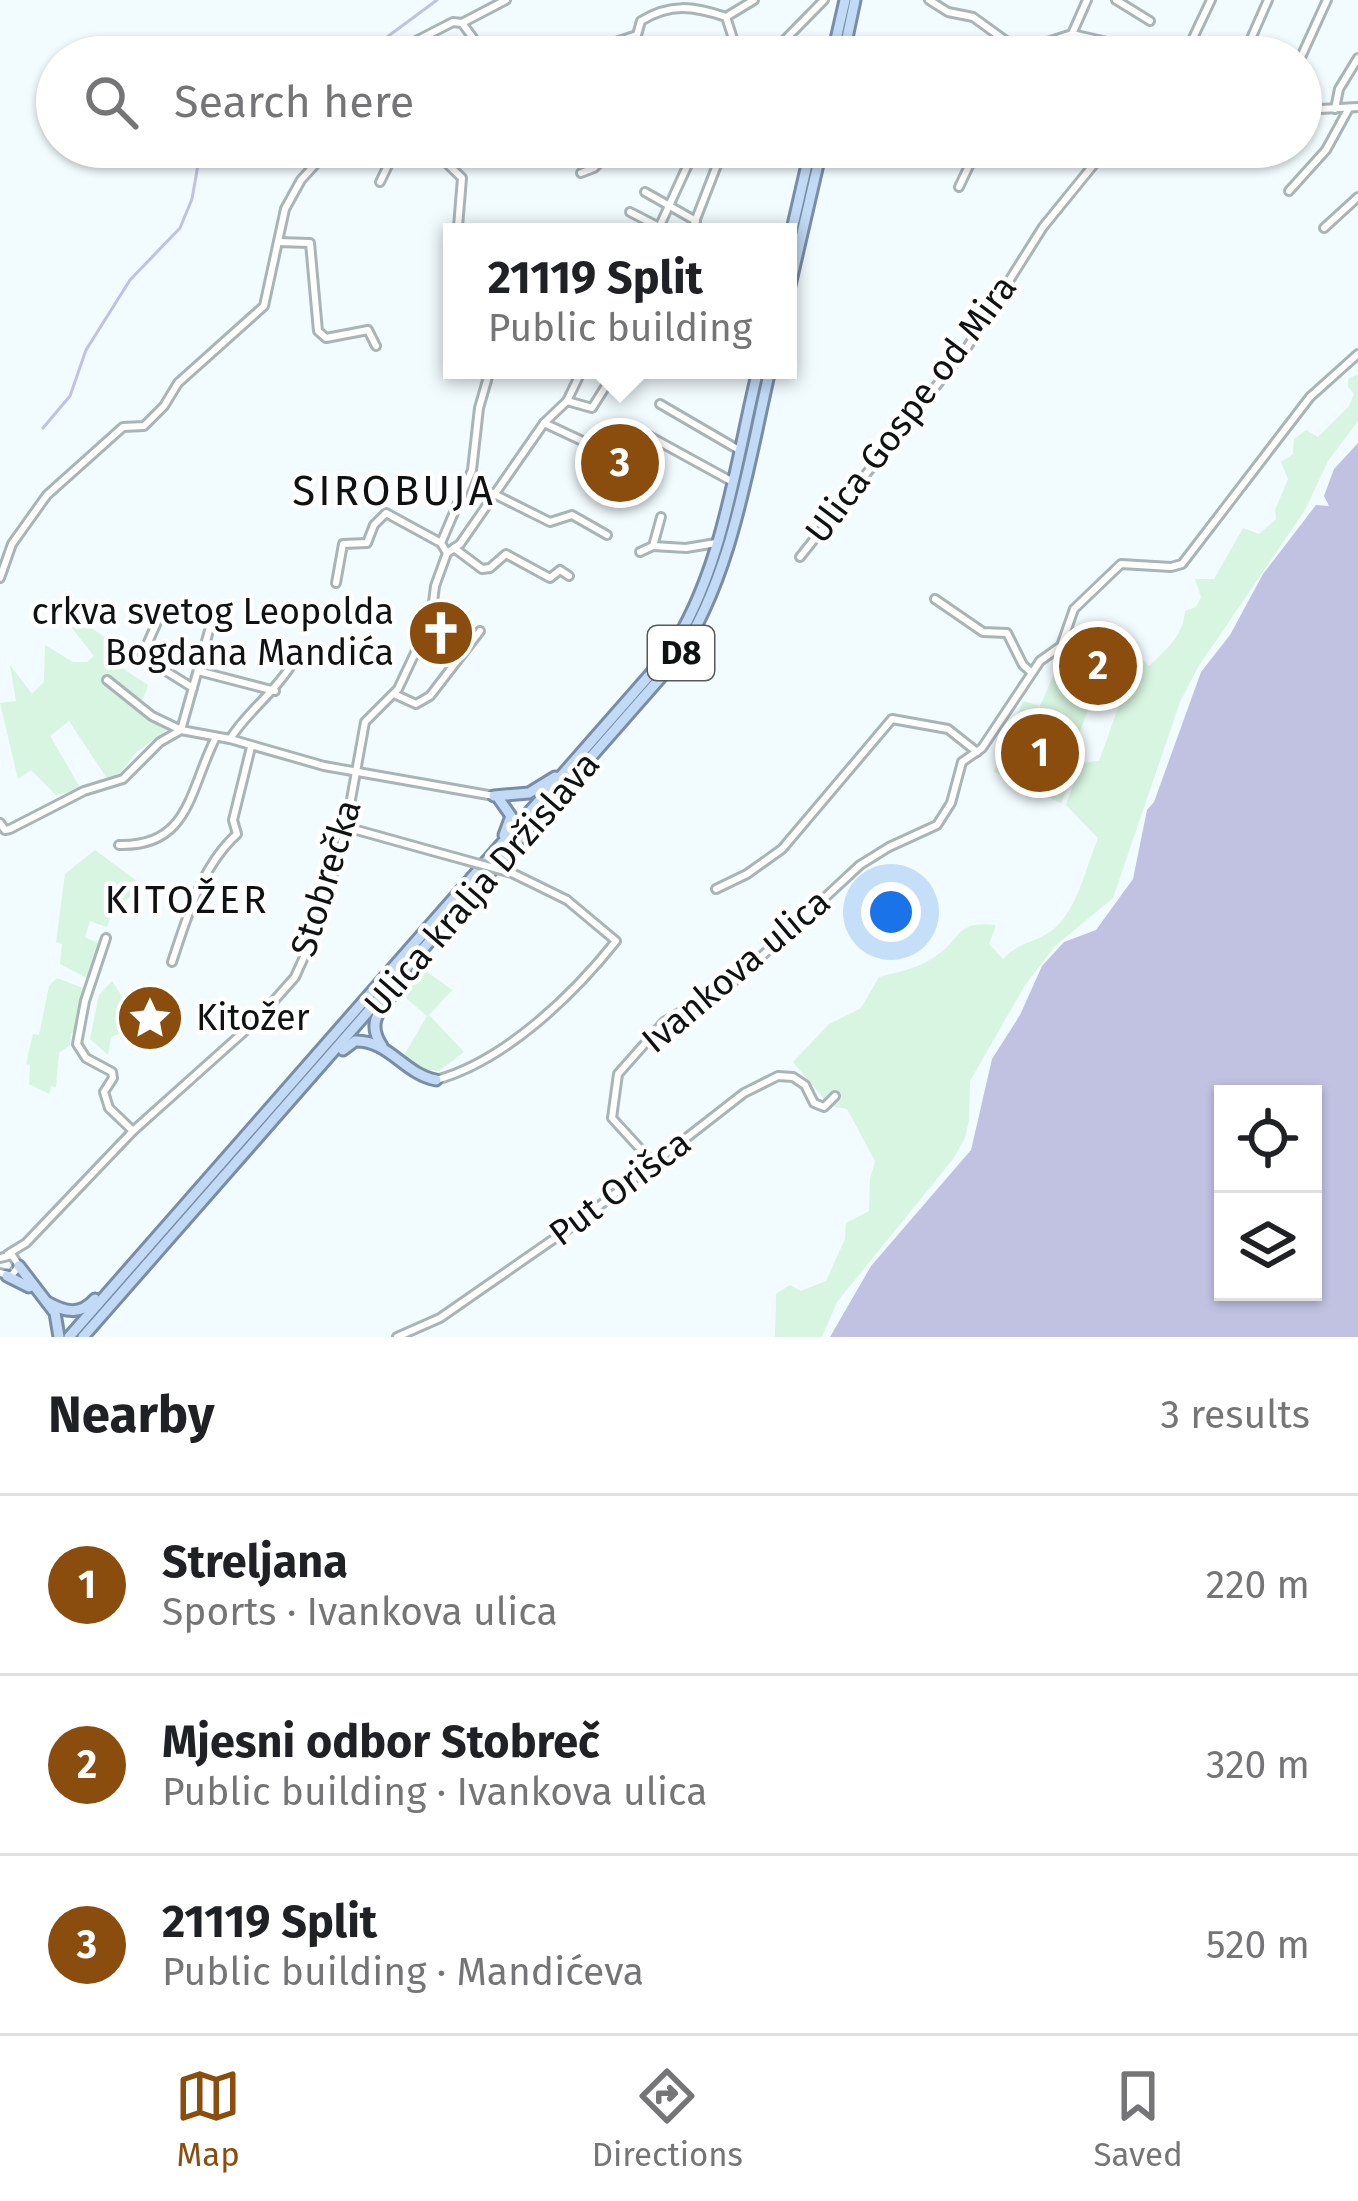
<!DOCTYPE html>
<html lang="en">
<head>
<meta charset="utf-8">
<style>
	:root { --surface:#fff; --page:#f6f6f6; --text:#202124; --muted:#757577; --line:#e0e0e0; --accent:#8a4d0d }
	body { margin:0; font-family:"Fira Sans",sans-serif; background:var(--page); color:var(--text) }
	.controls { position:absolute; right:36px; bottom:36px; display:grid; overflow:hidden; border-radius:0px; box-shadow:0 3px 9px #0004 }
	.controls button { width:108px; height:108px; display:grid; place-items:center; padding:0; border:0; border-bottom:3px solid var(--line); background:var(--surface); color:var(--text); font:60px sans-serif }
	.you { position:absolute; left:891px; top:912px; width:42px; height:42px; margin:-30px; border:9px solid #fff; border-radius:50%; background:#1a73e8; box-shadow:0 0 0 18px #1a73e833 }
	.badge { display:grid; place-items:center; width:78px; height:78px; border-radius:50%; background:var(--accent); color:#fff; font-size:39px; font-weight:700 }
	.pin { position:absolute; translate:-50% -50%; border:6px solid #fff; box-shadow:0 3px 12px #0006 }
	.popup { position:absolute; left:443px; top:223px; width:354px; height:156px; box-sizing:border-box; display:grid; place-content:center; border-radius:0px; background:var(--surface); filter:drop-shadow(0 3px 9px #0005); font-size:39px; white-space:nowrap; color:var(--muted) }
	.popup b { font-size:45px; color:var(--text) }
	.popup::after { content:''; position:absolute; left:50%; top:100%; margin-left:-24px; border:24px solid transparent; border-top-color:var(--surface) }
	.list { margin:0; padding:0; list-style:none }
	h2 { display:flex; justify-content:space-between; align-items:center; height:156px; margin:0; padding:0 48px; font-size:51px }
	h2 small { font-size:39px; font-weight:400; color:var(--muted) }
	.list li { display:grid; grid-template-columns:78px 1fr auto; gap:36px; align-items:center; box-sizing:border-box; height:180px; padding:0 48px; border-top:3px solid var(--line) }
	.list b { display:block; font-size:45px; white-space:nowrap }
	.list p { margin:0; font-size:39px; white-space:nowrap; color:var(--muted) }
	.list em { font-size:39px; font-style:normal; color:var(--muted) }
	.icon { flex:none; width:66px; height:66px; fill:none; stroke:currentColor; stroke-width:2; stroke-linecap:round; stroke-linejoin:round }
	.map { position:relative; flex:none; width:1358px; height:1337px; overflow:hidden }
	.search { position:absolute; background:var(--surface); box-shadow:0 3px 9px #0004; left:36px; right:36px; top:36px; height:132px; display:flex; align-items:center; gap:30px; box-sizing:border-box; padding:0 42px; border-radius:66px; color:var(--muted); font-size:45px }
	.sheet { height:696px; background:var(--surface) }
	nav { display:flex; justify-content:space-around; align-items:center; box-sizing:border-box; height:168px; border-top:3px solid var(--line); background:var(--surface); font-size:33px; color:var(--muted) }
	nav a { display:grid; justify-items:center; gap:6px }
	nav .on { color:var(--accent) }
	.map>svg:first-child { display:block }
	.green { fill:#d7f5e0 }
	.water { fill:#c1c2e2; fill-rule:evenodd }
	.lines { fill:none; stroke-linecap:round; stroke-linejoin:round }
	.stream { stroke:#c1c2e2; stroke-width:3 }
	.minor-casing { stroke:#a9b4b7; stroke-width:12 }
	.tertiary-casing { stroke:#a9b4b7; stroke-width:12 }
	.trunk-casing { stroke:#798ea5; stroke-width:15 }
	.minor { stroke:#fff; stroke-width:6 }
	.tertiary { stroke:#fff; stroke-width:6 }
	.trunk { stroke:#c2daf6; stroke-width:9 }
	.minor-bridge-casing { stroke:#a9b4b7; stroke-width:12; stroke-linecap:butt }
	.minor-bridge { stroke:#fff; stroke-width:6 }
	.labels { text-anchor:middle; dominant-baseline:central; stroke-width:9; stroke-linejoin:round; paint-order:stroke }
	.shield { fill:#fff; stroke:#56595a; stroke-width:3 }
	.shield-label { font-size:33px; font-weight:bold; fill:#0e1213 }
	.street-label { font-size:36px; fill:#0e1213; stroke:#fff }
	.poi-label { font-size:36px; fill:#0e1213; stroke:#fff; text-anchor:end }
	.neighbourhood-label { font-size:39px; letter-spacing:3px; fill:#0e1213; stroke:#fff }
	.quarter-label { font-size:42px; letter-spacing:3px; fill:#0e1213; stroke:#fff }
</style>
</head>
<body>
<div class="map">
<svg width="1358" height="1337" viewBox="0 0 1358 1337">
	<rect width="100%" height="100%" fill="#f2fbfe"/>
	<g class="green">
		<path d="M1358,374V421L1328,461L1305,510L1198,667L1180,702L1113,898L1055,946L1025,985L970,1081L969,1120L965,1138L953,1159L837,1302L822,1337H775L776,1294L790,1285L801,1291L826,1281L845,1239L846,1223L869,1211L870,1179L875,1161L847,1109L830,1106L793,1062L829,1024L861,1008L879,977C898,972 916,969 933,958C962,941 953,920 996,925L989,944L1003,959C1020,941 1033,944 1051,931C1076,914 1087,865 1098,838L1066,805L1081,763L1099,761L1128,680L1115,657L1123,640L1149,666C1167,649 1183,636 1185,611L1196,607L1201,597L1195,579H1214L1243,528L1259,534L1276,519L1275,510L1288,479L1281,462L1293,454L1294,439L1306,430L1318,437L1349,406L1354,394L1348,387V379Z"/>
		<path d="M64,618L80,620L126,652L119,666L148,685L142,701L174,725L136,752L120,773L108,780L69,721L50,736L81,789L56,795L31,770L18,779L0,703L16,701L10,665L32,694L44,682L45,645L73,662H87L94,656Z"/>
		<path d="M1053,676L1094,693L1073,751L1083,755L1061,803L994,772L1023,701L1040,706Z"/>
		<path d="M95,850L142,885L111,915L107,927L90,921L85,937L100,944L89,979L60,964L62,944L56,942L65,874Z"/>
		<path d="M422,968L452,990L429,1015L464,1052L439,1071L421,1069L404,1055L427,1016L401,994Z"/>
		<path d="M57,978L83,988L85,993L77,1033H71L70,1045L59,1053L56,1087L51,1086L49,1094L29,1084L30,1065L26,1064L33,1034L39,1035L49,986Z"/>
		<path d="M112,981L123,998L121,1021L134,995L141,999L129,1024L121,1021L127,1030L111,1037L108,1055L90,1039L99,995Z"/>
	</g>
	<path class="water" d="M1358,443V1337H830L871,1266L971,1150L992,1059L1020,1015L1042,966L1064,942L1096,930L1133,879L1147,810L1154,802L1201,672L1230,635L1263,574L1316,505L1329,506L1324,496L1334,469ZM1223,1094H1313V1292H1223Z"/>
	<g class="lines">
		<g class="stream">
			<path d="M360,57L437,0"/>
			<path d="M43,428L70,396L86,350L130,280L180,228L192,199L198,165"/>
		</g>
		<defs>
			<g id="minor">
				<path d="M929,0L948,12L973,17L1017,49H1026L1072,34L1173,57"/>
				<path d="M1116,0L1150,21"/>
				<path d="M726,17L739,57"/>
				<path d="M726,17L754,0"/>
				<path d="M462,23L487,57"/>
				<path d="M1072,34L1087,0"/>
				<path d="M576,55L637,35L641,21C670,3 693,6 726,17"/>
				<path d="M409,57L416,41L453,22L462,23L506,0"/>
				<path d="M768,57L824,0"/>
				<path d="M1184,57L1211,0"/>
				<path d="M1243,57L1268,0"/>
				<path d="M1301,57L1327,0"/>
				<path d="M1335,109L1339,89L1358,58"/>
				<path d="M1301,110L1358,107"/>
				<path d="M430,147L462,178L458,227"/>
				<path d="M1225,159L1241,147"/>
				<path d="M581,173L594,168L615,147"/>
				<path d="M380,182L397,147"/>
				<path d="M959,187L978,147"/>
				<path d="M1289,191L1326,150L1349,108"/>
				<path d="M645,192L696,221"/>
				<path d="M630,212L659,227"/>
				<path d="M1324,228L1358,197"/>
				<path d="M657,232L696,147"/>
				<path d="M691,232L724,147"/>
				<path d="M278,242L310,243L318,331L326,338L368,330L376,346"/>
				<path d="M567,401L592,408L616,370"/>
				<path d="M660,404L739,450"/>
				<path d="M544,423L625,461L640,438L649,436L731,481"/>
				<path d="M492,493L550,522L572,515L607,535"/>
				<path d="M653,546L686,548L716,543"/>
				<path d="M454,548L482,569L490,568L506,554L550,578L560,570L569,576"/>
				<path d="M640,552L653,546L661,517"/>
				<path d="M447,553L441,543L472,470L479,408L490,370"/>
				<path d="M800,557L968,346L1043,227L1108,147"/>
				<path d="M0,578L12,544L47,495L123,427L144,426L164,406L178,383L264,306L285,209L301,180L331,147"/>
				<path d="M336,583L343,544L367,543L374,525L386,513L441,543"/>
				<path d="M935,599L983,632L1007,633L1023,665L1031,672"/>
				<path d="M161,613L142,656L193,688"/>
				<path d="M198,671L275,691"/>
				<path d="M107,680L152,716L181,730L210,627"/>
				<path d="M394,694L416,704L430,696L480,631"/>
				<path d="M230,739C247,712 273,694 290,667"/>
				<path d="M0,823L5,830L10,829L84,791L123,779L160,742L181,730L230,739L324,766L494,796"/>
				<path d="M346,827L432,851"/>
				<path d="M119,845C190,847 189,790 216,737"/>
				<path d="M716,889L747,874L782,849L892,719L948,729L977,752"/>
				<path d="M106,938L85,1001L77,1044L86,1058L112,1072L113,1078L104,1092L109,1108L133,1131"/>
				<path d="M172,962C187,917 201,867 237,834L233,820L251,747"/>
				<path d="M436,1080C505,1061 573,995 616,941L567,900"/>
				<path d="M655,1165L612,1118L618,1074L664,1022L737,979L860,865L889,847L937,825L951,803L962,762L982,748L1040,661L1061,646L1074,609L1121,564L1171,567L1182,564L1310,397L1358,354"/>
				<path d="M8,1254L26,1243L133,1131L256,1021L295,977L321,919L346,827L365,722L398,689L431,619L435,586L447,553L460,544L544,423L567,401L582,370"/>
				<path d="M397,1337L440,1318L581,1220L744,1093L778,1076L793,1077L805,1085L814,1103L824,1107L835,1096"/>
			</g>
			<path id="tertiary" d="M0,1258L12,1255L19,1266L11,1276L0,1273"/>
			<g id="trunk">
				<path d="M832,57L845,0"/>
				<path d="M843,57L855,0"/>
				<path d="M788,247L811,147"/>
				<path d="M788,294L822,147"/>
				<path d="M494,796L529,793L555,777"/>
				<path d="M499,799L511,816L504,835"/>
				<path d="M382,1046C367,1024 378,1012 393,994"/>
				<path d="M343,1050L355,1041C389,1040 404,1074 436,1080"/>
				<path d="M19,1266L55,1313L59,1337"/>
				<path d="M7,1276L29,1287"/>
				<path d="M47,1302C65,1312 80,1316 95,1299"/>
				<path d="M69,1337L668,654C723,572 735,464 758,370"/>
				<path d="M83,1337L676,660C732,579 748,465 770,370"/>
			</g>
		</defs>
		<use href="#minor" class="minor-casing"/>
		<use href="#tertiary" class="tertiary-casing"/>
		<use href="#trunk" class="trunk-casing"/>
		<use href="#minor" class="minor"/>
		<use href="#tertiary" class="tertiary"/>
		<use href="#trunk" class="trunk"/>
		<defs>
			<path id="minor-bridge" d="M432,851L512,873L567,900"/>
		</defs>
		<use href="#minor-bridge" class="minor-bridge-casing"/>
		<use href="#minor-bridge" class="minor-bridge"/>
	</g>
	<defs>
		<symbol id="church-disc" viewBox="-11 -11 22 22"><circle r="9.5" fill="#8a4d0d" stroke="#fff"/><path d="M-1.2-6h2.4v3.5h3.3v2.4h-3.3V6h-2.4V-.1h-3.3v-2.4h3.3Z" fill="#fff"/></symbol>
		<symbol id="sight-disc" viewBox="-11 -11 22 22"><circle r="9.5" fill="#8a4d0d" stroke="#fff"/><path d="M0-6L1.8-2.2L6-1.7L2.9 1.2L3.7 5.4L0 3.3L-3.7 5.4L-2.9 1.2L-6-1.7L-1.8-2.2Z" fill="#fff"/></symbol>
	</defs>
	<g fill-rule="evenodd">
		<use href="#church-disc" x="403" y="595" width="76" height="76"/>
		<use href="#sight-disc" x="112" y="980" width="76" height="76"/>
	</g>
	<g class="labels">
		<rect class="shield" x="648" y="626" width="66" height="54" rx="9"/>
		<g class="shield-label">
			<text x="681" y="653">D8</text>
		</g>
		<g class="street-label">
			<text transform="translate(911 409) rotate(-53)">Ulica Gospe od Mira</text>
			<text transform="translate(326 878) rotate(-73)">Stobrečka</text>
			<text transform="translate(482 884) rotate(-49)">Ulica kralja Držislava</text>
			<text transform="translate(736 971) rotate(-40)">Ivankova ulica</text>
			<text transform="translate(620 1188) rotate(-37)">Put Orišca</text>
		</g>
		<g class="poi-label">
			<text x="394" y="612">crkva svetog Leopolda<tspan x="394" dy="41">Bogdana Mandića</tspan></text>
			<text x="196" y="1018" text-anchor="start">Kitožer</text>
		</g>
		<g class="neighbourhood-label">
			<text x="187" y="900">KITOŽER</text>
		</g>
		<g class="quarter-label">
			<text x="394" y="491">SIROBUJA</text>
		</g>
	</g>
</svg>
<div class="controls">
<button><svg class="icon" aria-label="locate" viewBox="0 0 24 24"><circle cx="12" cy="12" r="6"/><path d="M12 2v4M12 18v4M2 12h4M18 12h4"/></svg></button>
<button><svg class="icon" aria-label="layers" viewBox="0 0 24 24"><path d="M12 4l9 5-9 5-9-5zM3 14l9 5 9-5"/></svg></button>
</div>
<div class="you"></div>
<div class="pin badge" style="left:1040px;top:753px">1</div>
<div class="pin badge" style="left:1098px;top:666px">2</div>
<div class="pin badge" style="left:620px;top:463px">3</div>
<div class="popup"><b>21119 Split</b>Public building</div>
<div class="search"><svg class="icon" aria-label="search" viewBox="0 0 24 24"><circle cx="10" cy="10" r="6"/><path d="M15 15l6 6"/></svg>Search here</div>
</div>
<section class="sheet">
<h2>Nearby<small>3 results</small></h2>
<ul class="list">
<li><span class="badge">1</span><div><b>Streljana</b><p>Sports · Ivankova ulica</p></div><em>220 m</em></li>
<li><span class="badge">2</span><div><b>Mjesni odbor Stobreč</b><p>Public building · Ivankova ulica</p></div><em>320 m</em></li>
<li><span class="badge">3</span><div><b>21119 Split</b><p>Public building · Mandićeva</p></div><em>520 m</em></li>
</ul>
</section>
<nav>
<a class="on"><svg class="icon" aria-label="map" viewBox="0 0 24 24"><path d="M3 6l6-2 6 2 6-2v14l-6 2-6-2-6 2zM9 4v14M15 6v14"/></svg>Map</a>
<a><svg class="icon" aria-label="directions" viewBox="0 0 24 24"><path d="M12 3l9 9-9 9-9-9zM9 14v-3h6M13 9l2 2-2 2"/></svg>Directions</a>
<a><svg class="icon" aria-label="saved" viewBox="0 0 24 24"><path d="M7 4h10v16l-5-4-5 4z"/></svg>Saved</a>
</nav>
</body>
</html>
